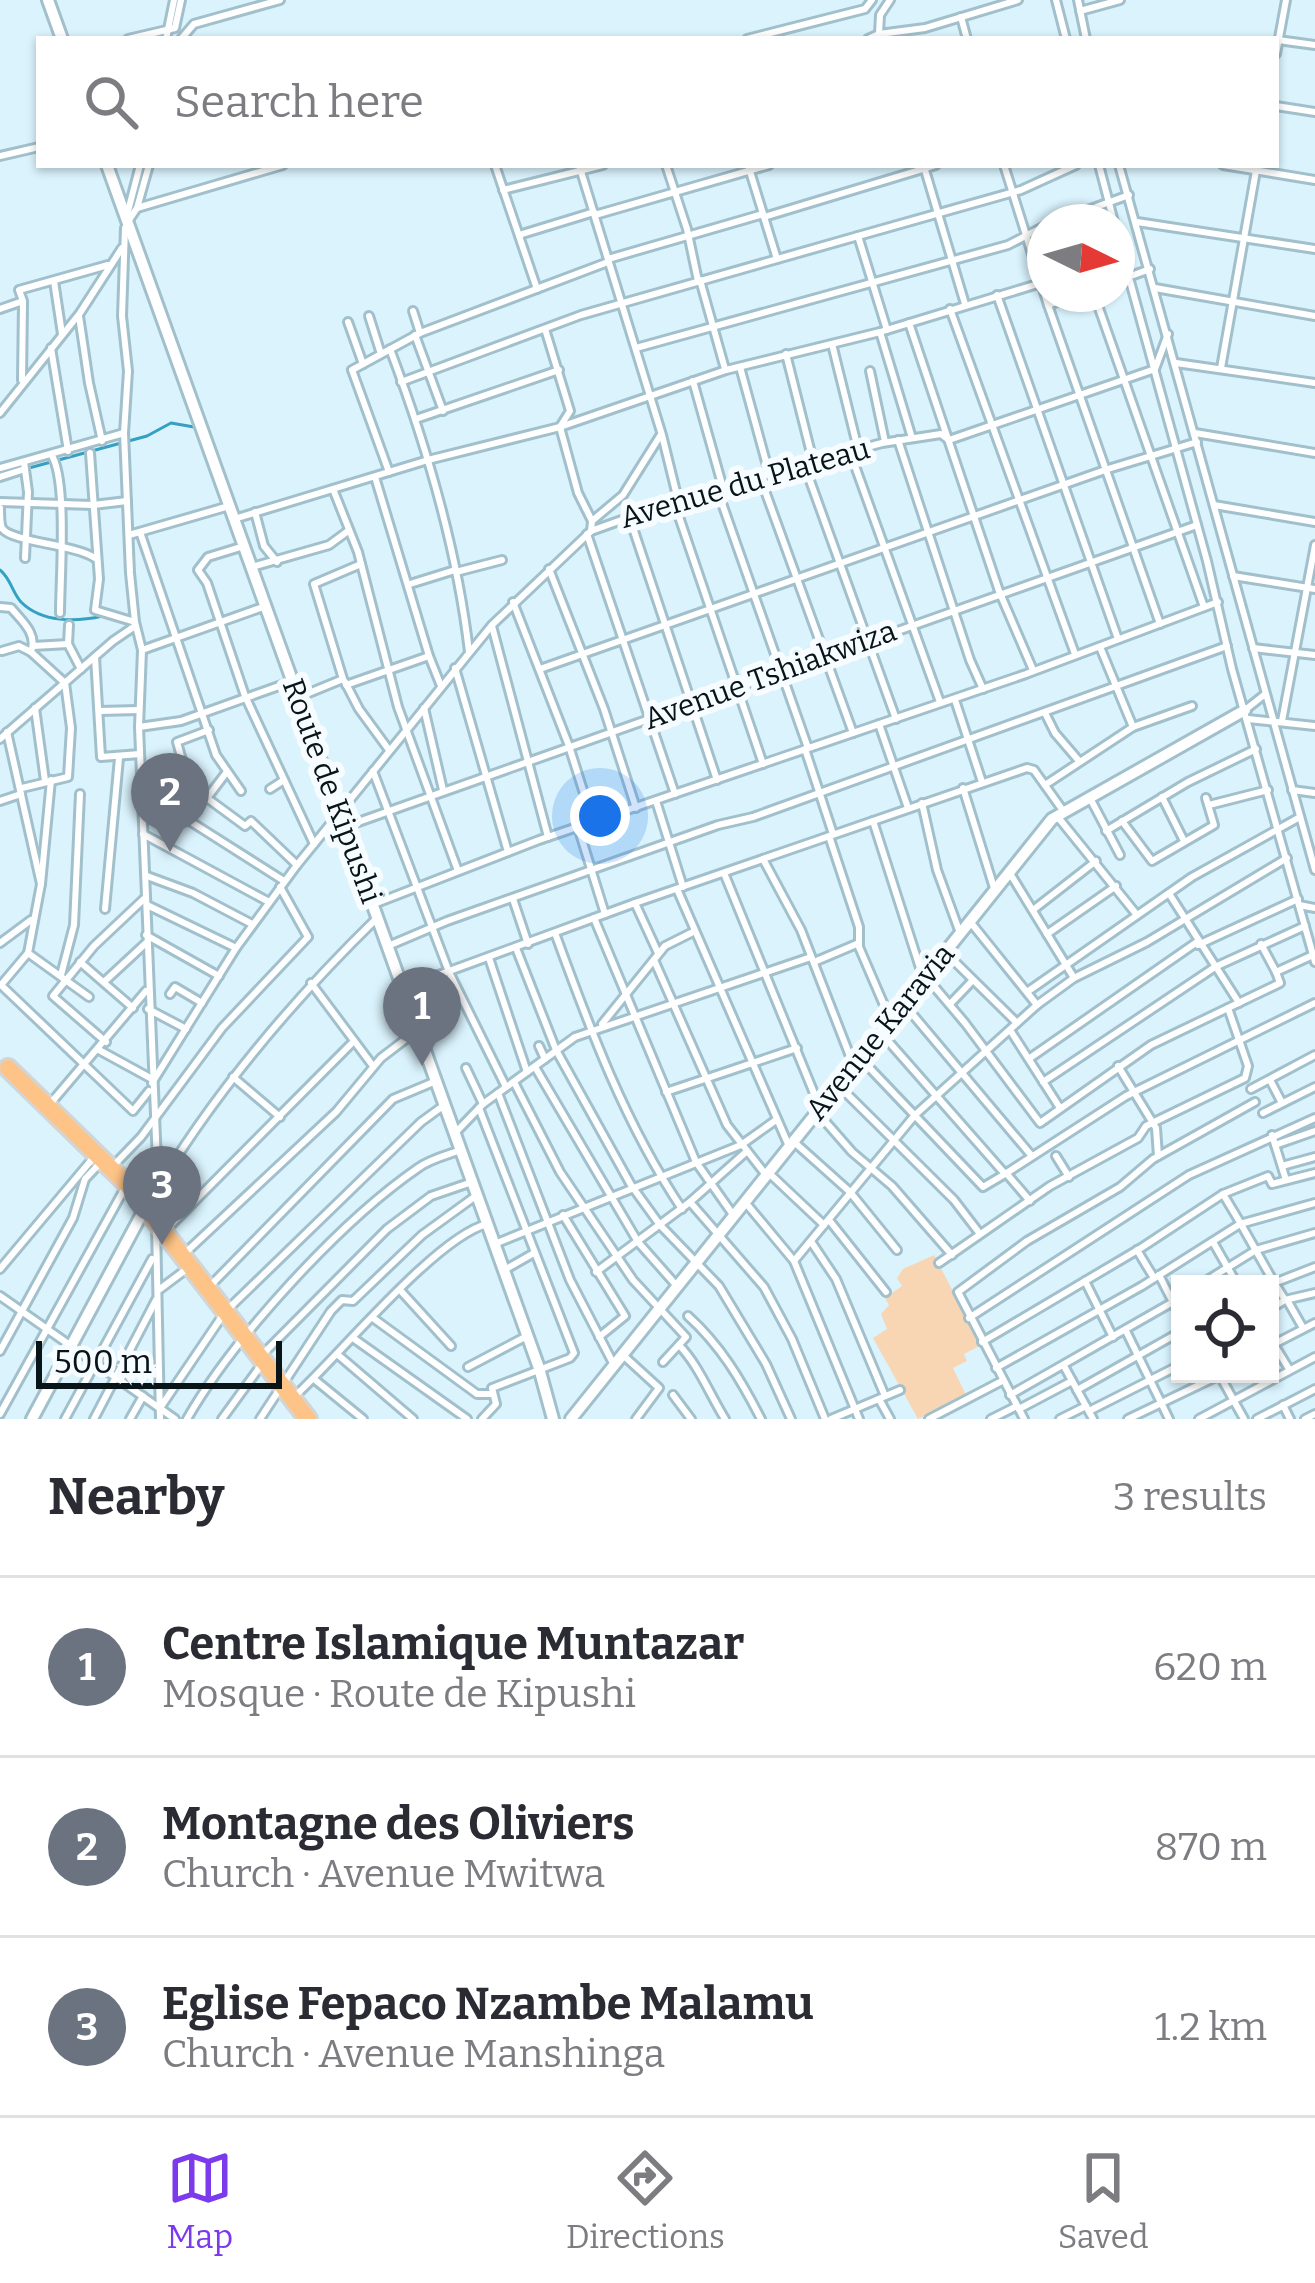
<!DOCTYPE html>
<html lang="en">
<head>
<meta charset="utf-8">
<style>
	:root { --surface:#fff; --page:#f7f7f7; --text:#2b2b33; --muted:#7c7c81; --line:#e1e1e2; --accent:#7c3aed }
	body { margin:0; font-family:Bitter,serif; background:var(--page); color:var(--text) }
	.controls { position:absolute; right:36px; bottom:36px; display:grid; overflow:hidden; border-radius:0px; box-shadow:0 3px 9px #0004 }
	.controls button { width:108px; height:108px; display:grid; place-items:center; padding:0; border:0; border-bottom:3px solid var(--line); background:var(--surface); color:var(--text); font:60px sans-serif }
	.compass { position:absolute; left:1027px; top:204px; width:108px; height:108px; border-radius:50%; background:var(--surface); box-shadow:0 3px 9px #0004; rotate:95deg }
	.scale { position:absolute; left:36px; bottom:30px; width:246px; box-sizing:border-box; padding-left:12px; border:6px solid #081418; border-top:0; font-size:33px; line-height:42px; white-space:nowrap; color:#081418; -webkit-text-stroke:9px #f6fcff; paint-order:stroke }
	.you { position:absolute; left:600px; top:816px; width:42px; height:42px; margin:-30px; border:9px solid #fff; border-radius:50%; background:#1a73e8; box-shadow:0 0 0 18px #1a73e833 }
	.badge { display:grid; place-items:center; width:78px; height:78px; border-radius:50%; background:var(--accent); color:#fff; font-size:39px; font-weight:700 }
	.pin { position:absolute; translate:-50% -99px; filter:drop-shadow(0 3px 6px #0008) }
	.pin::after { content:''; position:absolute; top:63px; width:42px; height:36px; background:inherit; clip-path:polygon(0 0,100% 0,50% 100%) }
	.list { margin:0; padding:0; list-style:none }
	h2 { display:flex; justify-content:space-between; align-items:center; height:156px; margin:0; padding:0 48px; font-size:51px }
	h2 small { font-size:39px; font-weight:400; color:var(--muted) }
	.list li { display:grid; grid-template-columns:78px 1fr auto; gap:36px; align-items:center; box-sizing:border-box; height:180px; padding:0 48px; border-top:3px solid var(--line) }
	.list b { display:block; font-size:45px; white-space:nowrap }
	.list p { margin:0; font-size:39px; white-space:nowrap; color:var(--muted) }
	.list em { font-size:39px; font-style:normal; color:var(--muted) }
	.icon { flex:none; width:66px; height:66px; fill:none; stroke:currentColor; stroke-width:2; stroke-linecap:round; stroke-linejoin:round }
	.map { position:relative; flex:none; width:1315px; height:1419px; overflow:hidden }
	.search { position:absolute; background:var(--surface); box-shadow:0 3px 9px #0004; left:36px; right:36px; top:36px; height:132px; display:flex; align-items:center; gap:30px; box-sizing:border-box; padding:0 42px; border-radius:0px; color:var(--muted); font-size:45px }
	.sheet { height:696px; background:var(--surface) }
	nav { display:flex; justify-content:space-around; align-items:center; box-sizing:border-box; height:168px; border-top:3px solid var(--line); background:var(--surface); font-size:33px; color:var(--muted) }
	nav a { display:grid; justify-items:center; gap:6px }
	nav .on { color:var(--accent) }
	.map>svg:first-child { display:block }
	.green { fill:#f8d6b4 }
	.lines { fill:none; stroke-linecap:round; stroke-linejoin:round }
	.stream { stroke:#35a0c2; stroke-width:3 }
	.street-casing { stroke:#a1c0cc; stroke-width:12 }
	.secondary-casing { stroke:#a1c0cc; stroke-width:16 }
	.highway-casing { stroke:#d3d5d5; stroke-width:22 }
	.street { stroke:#fff; stroke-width:6 }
	.secondary { stroke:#fff; stroke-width:10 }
	.highway { stroke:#fec487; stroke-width:16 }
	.labels { text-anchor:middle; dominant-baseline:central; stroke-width:12; stroke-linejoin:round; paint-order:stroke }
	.street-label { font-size:30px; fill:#081418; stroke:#f6fcff }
</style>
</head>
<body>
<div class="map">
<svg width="1315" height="1419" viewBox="0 0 1315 1419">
	<rect width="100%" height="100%" fill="#daf3fd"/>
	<path class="green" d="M934,1255L981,1345L964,1354L967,1361L953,1368L967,1397L918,1419L873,1338L887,1329L881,1314L889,1305L885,1298L902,1286L897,1278L903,1269Z"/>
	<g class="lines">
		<g class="stream">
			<path d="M29,468L147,436L171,423L194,427"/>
			<path d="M0,570C11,579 12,592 21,602C42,623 76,622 103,616"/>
		</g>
		<defs>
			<g id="street">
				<path d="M1056,0L1066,39"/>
				<path d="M1078,0L1086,39"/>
				<path d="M1080,11L1120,0"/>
				<path d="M961,17L967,39"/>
				<path d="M879,34L925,28L1018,0"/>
				<path d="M128,39L175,28L181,0"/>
				<path d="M166,39L174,0"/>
				<path d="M181,39L194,24L280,0"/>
				<path d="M747,39L865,9L872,0"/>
				<path d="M868,39L879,34L880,15L890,0"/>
				<path d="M1278,40L1315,45"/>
				<path d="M1276,54L1286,0"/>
				<path d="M1276,106L1315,112"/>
				<path d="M0,156L39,147"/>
				<path d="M495,165L537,289"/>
				<path d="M579,165L662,435L678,500"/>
				<path d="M666,165L687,229L698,281"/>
				<path d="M748,165L777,259"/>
				<path d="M1004,165L1048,305L1160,624"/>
				<path d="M1099,165L1114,222"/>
				<path d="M1119,165L1315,870"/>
				<path d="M1223,165L1315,180"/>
				<path d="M925,170L965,304"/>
				<path d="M503,190L603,165"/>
				<path d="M137,208L283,165"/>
				<path d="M127,215L140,165"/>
				<path d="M595,215L769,165"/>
				<path d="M764,217L936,165"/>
				<path d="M129,220L137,208L149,165"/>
				<path d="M1055,222L1129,195"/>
				<path d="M1137,222L1315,249"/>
				<path d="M125,228L122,316L128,371L124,433L130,573L135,622L142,650L139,727L158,1187"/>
				<path d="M1117,234L1207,561L1232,669L1315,962"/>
				<path d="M519,235L594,212"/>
				<path d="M858,236L1021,190L1076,165"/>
				<path d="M608,259L763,214"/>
				<path d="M700,280L725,369"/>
				<path d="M54,281L62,334"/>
				<path d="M1117,281L1150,269"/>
				<path d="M1155,288L1315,316"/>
				<path d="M1094,294L1204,607"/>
				<path d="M997,295L1118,639"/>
				<path d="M1048,305L1080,294"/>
				<path d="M0,309L23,301L19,290L108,265"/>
				<path d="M950,309L1075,654"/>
				<path d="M413,311L420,333"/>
				<path d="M79,316L89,383L102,441"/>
				<path d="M369,316L381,354"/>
				<path d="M348,322L363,364"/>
				<path d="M909,323L999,591L1033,670"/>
				<path d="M545,329L570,411L560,427L578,493L592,521L591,531"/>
				<path d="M880,332L912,438"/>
				<path d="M415,335L443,411"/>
				<path d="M832,344L858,449"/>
				<path d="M51,348L68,451"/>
				<path d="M636,348L1008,245L1045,226"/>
				<path d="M390,349C427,447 457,548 469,652"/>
				<path d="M786,354L813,461"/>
				<path d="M1176,363L1315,383"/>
				<path d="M740,367L769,473"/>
				<path d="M1221,368L1257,165"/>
				<path d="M870,371L885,442"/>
				<path d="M22,380L23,303"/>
				<path d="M693,381L723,488"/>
				<path d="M401,382L581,315L858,236L887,330"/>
				<path d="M0,413L80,313L122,248"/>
				<path d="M416,419L559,370"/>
				<path d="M1195,433L1315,453"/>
				<path d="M898,440L970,660L983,689"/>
				<path d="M850,452L940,702"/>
				<path d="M90,453L99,579L95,610L135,622"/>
				<path d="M51,454C68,479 60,579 60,613"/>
				<path d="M24,462L28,492L25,558"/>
				<path d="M804,464L896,719"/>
				<path d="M0,468L124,433"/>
				<path d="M389,472L352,370L420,333L608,262"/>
				<path d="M0,477L25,469"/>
				<path d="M375,477L429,656"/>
				<path d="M760,477L853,733"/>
				<path d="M333,489L358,552L398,707L458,871"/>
				<path d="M717,489L808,748"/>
				<path d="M0,502L93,505L127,501"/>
				<path d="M674,502L763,764"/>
				<path d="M1214,505L1315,522"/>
				<path d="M0,508C0,512 0,524 2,528C10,542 74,544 95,558"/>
				<path d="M255,512L264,546L277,562"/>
				<path d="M629,516L717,780"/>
				<path d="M234,519L428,460L560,427L726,370L880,332L1041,283"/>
				<path d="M592,521L623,495L660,436"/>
				<path d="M140,532L216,755L241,791"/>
				<path d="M587,534L675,794"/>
				<path d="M129,535L229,506"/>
				<path d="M244,546L208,557L198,570L207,583L245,696L314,844"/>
				<path d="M252,567L329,545L348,531"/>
				<path d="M549,569L604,709L636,808"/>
				<path d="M456,572L502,560"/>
				<path d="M1233,576L1315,589"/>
				<path d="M410,584L455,570"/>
				<path d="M513,602L569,746L593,822"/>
				<path d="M0,607L11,608C22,621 38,634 31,652L65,683L71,728L68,777L22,788"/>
				<path d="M69,625L68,644L81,669"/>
				<path d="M492,626L548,837"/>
				<path d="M33,646L68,644"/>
				<path d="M1100,647L1133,727"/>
				<path d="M1253,648L1315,655"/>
				<path d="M142,650L263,607"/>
				<path d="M2,651L19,646L31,652"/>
				<path d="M95,657L101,757L140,754"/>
				<path d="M455,668L508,852"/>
				<path d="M540,669L1108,469L1197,442"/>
				<path d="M345,682L359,709L389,750"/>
				<path d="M346,685L429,656L441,686"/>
				<path d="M299,697L343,679L314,584L361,564"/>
				<path d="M955,700L982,782"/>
				<path d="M35,708L45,781"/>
				<path d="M424,708L443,790"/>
				<path d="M1245,710L1264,695"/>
				<path d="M99,711L139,710"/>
				<path d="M1045,713L1055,733L1079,761"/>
				<path d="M1248,719L1315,726"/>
				<path d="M1282,721L1315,545"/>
				<path d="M879,724L908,808"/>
				<path d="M139,727L181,721L293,681"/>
				<path d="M7,732L41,884L28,953L1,985L133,1111L149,1091"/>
				<path d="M0,739L113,641L135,626"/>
				<path d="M805,749L833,834"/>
				<path d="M142,769L207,798L245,826L251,821L297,865"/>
				<path d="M373,771L449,972L506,1087"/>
				<path d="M1045,785L1133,727L1192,706"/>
				<path d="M963,788L994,888"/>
				<path d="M190,789L177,742L209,730"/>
				<path d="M270,789L284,780"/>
				<path d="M1292,790L1315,793"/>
				<path d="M1162,797L1184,841"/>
				<path d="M207,798L226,773"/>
				<path d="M1091,800L1120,855"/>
				<path d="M0,801L21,794"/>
				<path d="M143,801L188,820L284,881"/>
				<path d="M656,801L683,887"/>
				<path d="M922,803L937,870L960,933"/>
				<path d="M1209,805L1268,790"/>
				<path d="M1057,816L1137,915"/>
				<path d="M873,821L921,971L965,1023L1040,1123L1151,1045L1280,983L1276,972"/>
				<path d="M1122,821L1152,861L1214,825L1206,798"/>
				<path d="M347,826L1197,525"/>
				<path d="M578,827L605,914"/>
				<path d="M1106,831L1188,782L1256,749"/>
				<path d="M143,834L269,902"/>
				<path d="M829,836L859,927V947L890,1019"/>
				<path d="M763,859L801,930L853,1064"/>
				<path d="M724,873L820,1108"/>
				<path d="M1011,875L1074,978"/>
				<path d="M147,876L193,893L252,924"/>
				<path d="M41,884L51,780"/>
				<path d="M677,889L788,1144"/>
				<path d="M1170,895L1239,1003"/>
				<path d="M513,899L528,944"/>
				<path d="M635,903L658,953"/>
				<path d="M374,904L539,840L1026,674L1218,602"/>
				<path d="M147,905L236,948"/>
				<path d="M1299,905L1315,908"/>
				<path d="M105,909L119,758"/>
				<path d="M1033,910L1096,861"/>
				<path d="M594,918L696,1162L734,1216"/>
				<path d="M972,924L1037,1005"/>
				<path d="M555,933C590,1029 625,1124 682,1209"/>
				<path d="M1047,934L1116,886"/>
				<path d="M146,935L219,976"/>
				<path d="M0,943L31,920"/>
				<path d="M1261,944L1276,972"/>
				<path d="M1198,945L1298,899"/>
				<path d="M388,946L447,921L718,825L753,817L1227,646"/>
				<path d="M516,948L556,1050L631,1185L660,1225L719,1286L766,1364L791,1419"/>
				<path d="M28,953L89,997"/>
				<path d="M947,954L1017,1023"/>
				<path d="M489,958L527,1072"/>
				<path d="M654,960L727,1125L766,1175"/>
				<path d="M80,962L133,1008"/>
				<path d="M814,962L859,943"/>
				<path d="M1276,972L1313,955"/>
				<path d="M61,975L74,925L80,794"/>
				<path d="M105,981L146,943"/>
				<path d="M311,983L373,1066"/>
				<path d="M403,988L635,903L1027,768L1034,770L1064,812"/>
				<path d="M1027,992L1192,877L1300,817"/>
				<path d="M170,994L175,987L202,1003"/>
				<path d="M903,1003L1031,1155"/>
				<path d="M951,1003L973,980"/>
				<path d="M148,1009L186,1029"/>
				<path d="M602,1024L665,946L695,931"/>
				<path d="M1010,1030L1060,1108"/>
				<path d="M882,1034L1005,1174L1126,1096L1315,1003"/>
				<path d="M106,1042L53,996L94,946L146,897"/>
				<path d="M539,1046L545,1059"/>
				<path d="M99,1050L152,1079"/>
				<path d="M1030,1058L1197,942"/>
				<path d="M862,1060L983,1187L1005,1174"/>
				<path d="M1118,1066L1156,1128L1158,1156"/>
				<path d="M535,1067L638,1242L676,1285"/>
				<path d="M466,1068L483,1104"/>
				<path d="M233,1077L280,1117"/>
				<path d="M1270,1080L1282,1103"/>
				<path d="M514,1082L560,1172L633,1280L686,1337L663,1362"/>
				<path d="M1043,1082L1215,967L1305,926"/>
				<path d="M152,1083L236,948L297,865L492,625L591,531L666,504L804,464L882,443L941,434L949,440L1155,369L1168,334"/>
				<path d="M838,1085L954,1200L980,1234"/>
				<path d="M1251,1089L1315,1055"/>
				<path d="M666,1092L797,1048"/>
				<path d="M498,1093L570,1280L614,1365"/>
				<path d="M50,1104L146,991"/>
				<path d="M479,1108L574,1353L570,1358L492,1388L496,1404L482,1419"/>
				<path d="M817,1112L852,1152L892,1186L952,1255"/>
				<path d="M1263,1113L1315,1087"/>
				<path d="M457,1131L483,1104L575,1037L811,957"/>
				<path d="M1272,1135L1286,1180"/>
				<path d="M793,1141L850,1192L897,1250"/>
				<path d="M1275,1145L1315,1131"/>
				<path d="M1056,1156L1069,1177"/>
				<path d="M115,1164L141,1137L222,1028L308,937L280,887"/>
				<path d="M1282,1166L1315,1157"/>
				<path d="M1006,1173L1030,1201"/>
				<path d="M770,1174L824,1225"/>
				<path d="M1223,1194L1241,1224"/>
				<path d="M690,1202L764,1287L792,1339L825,1419"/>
				<path d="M745,1202L794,1261L859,1419"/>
				<path d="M148,1204C210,1097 289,1004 377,918"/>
				<path d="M563,1215L625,1316L599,1337"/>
				<path d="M829,1220L886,1292"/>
				<path d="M156,1225L160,1419"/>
				<path d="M1242,1226L1272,1279"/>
				<path d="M167,1229L354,1041"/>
				<path d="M1213,1242L1237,1284"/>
				<path d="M497,1243L741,1145L776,1120"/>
				<path d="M812,1243L836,1279L885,1396"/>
				<path d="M1137,1250L1154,1278"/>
				<path d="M183,1255L336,1112L381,1058L415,1032"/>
				<path d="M794,1261L915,1115L1037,1005L1074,978L1147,942L1287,858"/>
				<path d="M939,1263L1050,1186L1138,1138L1146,1126L1245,1078L1248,1066L1228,1008"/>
				<path d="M0,1269L94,1157"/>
				<path d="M506,1269L534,1253"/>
				<path d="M596,1272L690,1202L746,1152"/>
				<path d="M1159,1275L1180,1316"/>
				<path d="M1085,1281L1113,1337"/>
				<path d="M1274,1283L1315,1267"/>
				<path d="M1201,1284L1256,1250L1315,1233"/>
				<path d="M1262,1284L1272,1279L1285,1300"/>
				<path d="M210,1286L393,1099L436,1081"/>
				<path d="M160,1289L188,1268"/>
				<path d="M400,1290L451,1346"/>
				<path d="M0,1296L175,1419"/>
				<path d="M1287,1300L1303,1328"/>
				<path d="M1270,1309L1285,1300L1315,1293"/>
				<path d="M688,1316C721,1346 741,1380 761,1419"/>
				<path d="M373,1318L477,1394H493"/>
				<path d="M969,1318L1189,1175L1315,1118"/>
				<path d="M1126,1331L1169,1419"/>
				<path d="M353,1338L467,1419"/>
				<path d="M1270,1338L1289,1369"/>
				<path d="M982,1342L1141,1248L1223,1194L1268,1176L1272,1184L1315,1173"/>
				<path d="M679,1345C699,1366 709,1393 725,1419"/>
				<path d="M1270,1346L1315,1323"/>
				<path d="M0,1351L73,1218L85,1179L103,1160"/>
				<path d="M337,1354L413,1419"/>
				<path d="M261,1356L387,1229L431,1196L472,1182"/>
				<path d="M624,1356L659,1388L636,1419"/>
				<path d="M1064,1366L1093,1419"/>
				<path d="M468,1367L527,1336"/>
				<path d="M996,1368L1142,1286L1240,1224L1315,1203"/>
				<path d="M1219,1374L1244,1419"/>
				<path d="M314,1379L363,1419"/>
				<path d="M1077,1390L1180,1332"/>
				<path d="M673,1395L691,1419"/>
				<path d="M1010,1395L1180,1298"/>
				<path d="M295,1396C338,1357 436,1237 487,1224"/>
				<path d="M879,1399L890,1419"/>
				<path d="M1283,1405L1290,1419"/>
				<path d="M160,1408L225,1312L421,1122L443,1106"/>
				<path d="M1019,1409L1072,1381"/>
				<path d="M1089,1411L1180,1365"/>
				<path d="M0,1414L126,1186"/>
				<path d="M65,1419L152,1259"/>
				<path d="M94,1419L156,1300"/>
				<path d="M130,1419L143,1396"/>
				<path d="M187,1419C234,1337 341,1221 418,1168C430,1159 447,1155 461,1150"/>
				<path d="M222,1419L262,1364"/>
				<path d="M260,1419L331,1311L342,1300L353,1301L422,1235L477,1195"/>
				<path d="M831,1419L900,1390"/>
				<path d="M929,1419L1002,1381"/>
				<path d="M991,1419L1017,1406"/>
				<path d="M1024,1419L958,1292L1027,1241L1120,1187L1153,1159L1255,1102"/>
				<path d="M1060,1419L1086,1406"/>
				<path d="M1128,1419L1222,1374"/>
				<path d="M1199,1419L1315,1357"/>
				<path d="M1257,1419L1315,1389"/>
				<path d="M1305,1419L1315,1414"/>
			</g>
			<g id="secondary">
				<path d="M48,0L62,39"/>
				<path d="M107,165L539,1368L553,1419"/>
				<path d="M32,1419L145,1208"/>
				<path d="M571,1419L1052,819L1245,710"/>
			</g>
			<path id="highway" d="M8,1068L127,1184L308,1419"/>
		</defs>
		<use href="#street" class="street-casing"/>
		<use href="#secondary" class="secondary-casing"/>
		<use href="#highway" class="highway-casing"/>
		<use href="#street" class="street"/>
		<use href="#secondary" class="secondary"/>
		<use href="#highway" class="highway"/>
	</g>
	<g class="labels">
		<g class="street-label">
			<text transform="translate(745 483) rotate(-16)">Avenue du Plateau</text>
			<text transform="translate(770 675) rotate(-20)">Avenue Tshiakwiza</text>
			<text transform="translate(332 791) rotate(70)">Route de Kipushi</text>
			<text transform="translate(880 1032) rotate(-51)">Avenue Karavia</text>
		</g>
	</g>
</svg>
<div class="controls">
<button><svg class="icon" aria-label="locate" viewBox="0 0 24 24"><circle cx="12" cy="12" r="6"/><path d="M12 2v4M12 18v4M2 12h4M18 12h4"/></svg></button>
</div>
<svg class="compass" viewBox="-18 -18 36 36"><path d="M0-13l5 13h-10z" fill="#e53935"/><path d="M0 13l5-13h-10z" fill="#7c7c81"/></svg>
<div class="scale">500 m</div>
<div class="you"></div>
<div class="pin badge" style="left:422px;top:1066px;background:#6b7280">1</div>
<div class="pin badge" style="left:170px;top:852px;background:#6b7280">2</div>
<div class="pin badge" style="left:162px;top:1245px;background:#6b7280">3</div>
<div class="search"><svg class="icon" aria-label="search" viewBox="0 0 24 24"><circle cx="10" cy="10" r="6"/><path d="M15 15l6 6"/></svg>Search here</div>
</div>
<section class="sheet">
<h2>Nearby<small>3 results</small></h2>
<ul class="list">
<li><span class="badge" style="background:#6b7280">1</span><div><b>Centre Islamique Muntazar</b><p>Mosque · Route de Kipushi</p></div><em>620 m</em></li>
<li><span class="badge" style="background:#6b7280">2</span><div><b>Montagne des Oliviers</b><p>Church · Avenue Mwitwa</p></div><em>870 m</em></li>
<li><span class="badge" style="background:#6b7280">3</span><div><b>Eglise Fepaco Nzambe Malamu</b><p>Church · Avenue Manshinga</p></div><em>1.2 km</em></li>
</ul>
</section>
<nav>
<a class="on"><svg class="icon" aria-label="map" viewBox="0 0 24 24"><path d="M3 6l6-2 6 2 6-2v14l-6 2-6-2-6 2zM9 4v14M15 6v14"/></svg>Map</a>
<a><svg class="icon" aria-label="directions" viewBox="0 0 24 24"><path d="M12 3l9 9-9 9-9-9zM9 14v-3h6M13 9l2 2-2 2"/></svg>Directions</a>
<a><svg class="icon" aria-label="saved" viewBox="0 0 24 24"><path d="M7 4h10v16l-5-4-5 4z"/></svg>Saved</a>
</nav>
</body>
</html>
